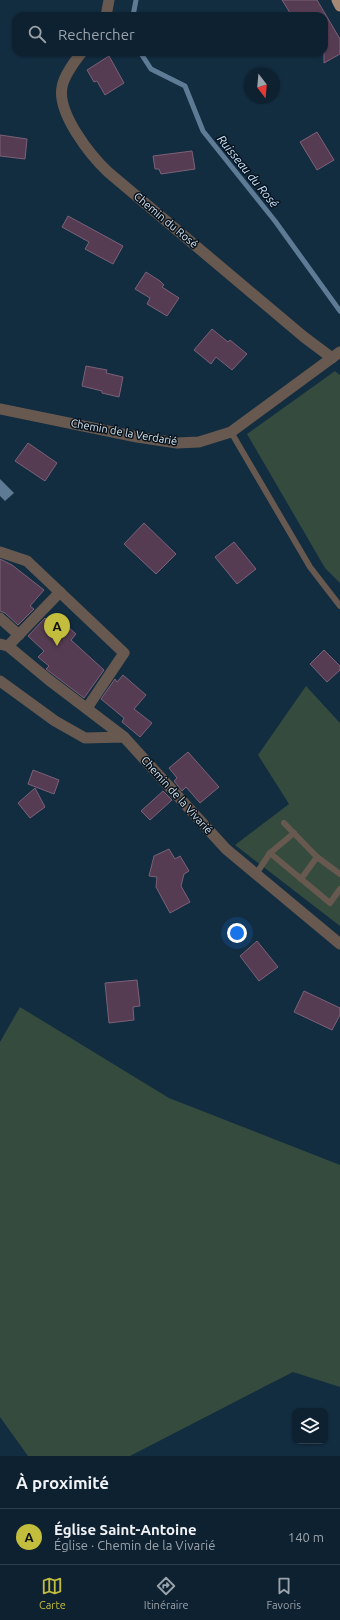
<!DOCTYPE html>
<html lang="fr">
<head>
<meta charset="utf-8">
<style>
	:root { --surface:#0e2130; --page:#1c2e3c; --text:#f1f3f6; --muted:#9ba3ab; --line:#2e3e4c; --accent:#c3bd3e }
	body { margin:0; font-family:Ubuntu,sans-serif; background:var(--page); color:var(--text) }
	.controls { position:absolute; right:12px; bottom:12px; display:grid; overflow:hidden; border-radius:8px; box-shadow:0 1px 3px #0004 }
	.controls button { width:36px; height:36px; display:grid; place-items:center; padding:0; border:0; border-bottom:1px solid var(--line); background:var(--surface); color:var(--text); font:20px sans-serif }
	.compass { position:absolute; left:244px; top:68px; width:36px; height:36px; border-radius:50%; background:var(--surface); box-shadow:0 1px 3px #0004; rotate:164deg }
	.you { position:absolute; left:237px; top:933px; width:14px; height:14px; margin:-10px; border:3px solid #fff; border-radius:50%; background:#1a73e8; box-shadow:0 0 0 6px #1a73e833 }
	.badge { display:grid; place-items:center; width:26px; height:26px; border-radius:50%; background:var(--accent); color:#111; font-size:13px; font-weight:700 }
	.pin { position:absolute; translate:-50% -33px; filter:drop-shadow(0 1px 2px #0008) }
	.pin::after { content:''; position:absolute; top:21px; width:14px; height:12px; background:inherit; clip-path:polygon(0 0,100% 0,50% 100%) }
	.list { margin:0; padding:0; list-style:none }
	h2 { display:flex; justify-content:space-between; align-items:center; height:52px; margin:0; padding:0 16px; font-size:17px }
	h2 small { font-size:13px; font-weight:400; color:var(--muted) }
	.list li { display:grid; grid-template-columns:26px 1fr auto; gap:12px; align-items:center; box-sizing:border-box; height:56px; padding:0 16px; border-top:1px solid var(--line) }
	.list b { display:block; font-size:15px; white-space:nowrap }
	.list p { margin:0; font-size:13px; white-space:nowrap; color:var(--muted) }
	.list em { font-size:13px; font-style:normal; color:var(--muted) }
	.icon { flex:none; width:22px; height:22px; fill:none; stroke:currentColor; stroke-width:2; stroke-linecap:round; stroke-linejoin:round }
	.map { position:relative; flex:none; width:340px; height:1456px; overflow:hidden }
	.search { position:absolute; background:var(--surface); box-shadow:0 1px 3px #0004; left:12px; right:12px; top:12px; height:44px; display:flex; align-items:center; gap:10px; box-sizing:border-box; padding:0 14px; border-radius:12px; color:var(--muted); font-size:15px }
	.sheet { height:108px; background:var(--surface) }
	nav { display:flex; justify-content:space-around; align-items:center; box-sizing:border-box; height:56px; border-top:1px solid var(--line); background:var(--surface); font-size:11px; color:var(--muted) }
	nav a { display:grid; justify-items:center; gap:2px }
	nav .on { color:var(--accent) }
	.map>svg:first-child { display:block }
	.green { fill:#344b3d }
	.water { fill:#5e7b96 }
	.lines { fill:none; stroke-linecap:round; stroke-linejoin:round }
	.stream { stroke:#5e7b96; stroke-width:5 }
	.building { fill:#553c52; stroke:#7c6178 }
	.service { stroke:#67594f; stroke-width:6 }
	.minor { stroke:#67594f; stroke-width:11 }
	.primary { stroke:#a58974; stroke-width:11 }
	.labels { text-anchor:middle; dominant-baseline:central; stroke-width:3; stroke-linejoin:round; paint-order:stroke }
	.street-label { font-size:11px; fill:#d5e4f2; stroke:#08131c }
	.water-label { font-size:12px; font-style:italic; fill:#c5e2ff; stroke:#08131c }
</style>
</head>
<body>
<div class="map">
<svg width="340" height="1456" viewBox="0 0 340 1456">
	<rect width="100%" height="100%" fill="#122c40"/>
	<g class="green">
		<path d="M335,371L340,375V583L325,568L247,434Z"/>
		<path d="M306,686L340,723V926L235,845L289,804L258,755Z"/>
		<path d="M20,1007L169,1098L340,1165V1387L293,1372L130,1456H28L0,1417V1042Z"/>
	</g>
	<path class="water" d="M0,479L14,493L5,501L0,496Z"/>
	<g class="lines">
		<g class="stream">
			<path d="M133,16L136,0"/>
			<path d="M140,52L151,69L185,86L203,131L275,221L340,311"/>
		</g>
	</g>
	<g class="building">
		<path d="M282,0H317L340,39V54L324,63V16H292Z"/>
		<path d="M109,56L124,83L105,95L97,81L94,82L87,70Z"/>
		<path d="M317,132L334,160L317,170L300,142Z"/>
		<path d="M0,135L27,139L25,159L0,156Z"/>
		<path d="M192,151L195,169L161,174L159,169H155L153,156Z"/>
		<path d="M68,216L123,246L113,264L85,249L89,242L62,227Z"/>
		<path d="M146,272L160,281L164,285L162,287L179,298L167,316L147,304L150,298L135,289Z"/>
		<path d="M212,329L228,342L230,340L247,354L232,370L216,357L211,364L194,350Z"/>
		<path d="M86,366L107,370L106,373L123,377L119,397L102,393V391L82,386Z"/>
		<path d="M28,443L57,463L45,481L15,461Z"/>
		<path d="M144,523L176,554L156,574L124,544Z"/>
		<path d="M234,542L256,569L237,584L215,557Z"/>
		<path d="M0,559L12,565L44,590L30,606L34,609L18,625L5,613L0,611Z"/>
		<path d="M45,618L60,632L66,625L76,634L71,640L104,670L84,698L46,669L49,666L38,657L44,651L28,636Z"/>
		<path d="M324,650L340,666V670L327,682L310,664Z"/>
		<path d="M123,675L146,695L134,709L152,723L140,737L122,722L124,718L101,699L115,679L117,682Z"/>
		<path d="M188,752L219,787L200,803L186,787L182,791L174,781L177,778L169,768Z"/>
		<path d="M33,770L59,780L54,794L28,784Z"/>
		<path d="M35,788L45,807L30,818L18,803Z"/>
		<path d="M163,791L172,800L150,820L141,811Z"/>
		<path d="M169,849L175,859L180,856L189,871L184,874L181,886L190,902L170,913L156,887L157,877L149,876L154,856Z"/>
		<path d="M257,941L278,967L259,981L240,956Z"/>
		<path d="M137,980L140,1006L133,1007L134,1020L109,1023L105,983Z"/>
		<path d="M304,991L340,1008V1015L332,1030L294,1012Z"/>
	</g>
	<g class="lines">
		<g class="service">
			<path d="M231,432L310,567L340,606"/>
			<path d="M284,823L317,857L340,874"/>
			<path d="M270,853L294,833"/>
			<path d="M256,874L270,853L330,903L340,889"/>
			<path d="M301,879L317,857"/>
		</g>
		<g class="minor">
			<path d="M106,16L109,0"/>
			<path d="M82,52C75,61 64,75 62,87C57,113 90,155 108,172L304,337L332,358"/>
			<path d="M0,409L137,437L177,443L199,442L231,432L340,352"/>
			<path d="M0,552L27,561L124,653L87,708"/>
			<path d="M0,618L19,635"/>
			<path d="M0,644L8,646L49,680L124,737"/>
			<path d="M8,646L60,592"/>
			<path d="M0,681L55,721L85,738L124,737L226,849L340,944"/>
		</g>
		<path class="primary" d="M337,0L340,6"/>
	</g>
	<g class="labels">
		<g class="street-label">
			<text transform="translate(166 220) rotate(40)">Chemin du Rosé</text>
			<text transform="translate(124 432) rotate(10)">Chemin de la Verdarié</text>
			<text transform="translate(177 795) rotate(48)">Chemin de la Vivarié</text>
		</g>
		<g class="water-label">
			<text transform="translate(248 171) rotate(51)">Ruisseau du Rosé</text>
		</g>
	</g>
</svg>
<div class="controls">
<button><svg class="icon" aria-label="layers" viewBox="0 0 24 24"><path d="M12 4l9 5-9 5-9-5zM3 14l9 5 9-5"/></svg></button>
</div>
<svg class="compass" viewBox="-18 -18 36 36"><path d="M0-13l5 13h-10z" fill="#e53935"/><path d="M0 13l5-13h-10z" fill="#9ba3ab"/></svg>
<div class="you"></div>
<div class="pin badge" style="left:57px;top:646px">A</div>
<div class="search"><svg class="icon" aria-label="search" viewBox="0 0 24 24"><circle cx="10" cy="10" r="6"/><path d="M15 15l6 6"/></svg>Rechercher</div>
</div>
<section class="sheet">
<h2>À proximité<small></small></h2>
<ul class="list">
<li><span class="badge">A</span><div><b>Église Saint-Antoine</b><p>Église · Chemin de la Vivarié</p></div><em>140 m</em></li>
</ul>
</section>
<nav>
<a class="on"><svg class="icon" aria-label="map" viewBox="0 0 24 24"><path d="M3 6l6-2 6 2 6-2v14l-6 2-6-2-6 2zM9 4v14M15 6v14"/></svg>Carte</a>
<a><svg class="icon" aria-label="directions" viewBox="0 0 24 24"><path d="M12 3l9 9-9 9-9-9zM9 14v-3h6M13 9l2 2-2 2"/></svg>Itinéraire</a>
<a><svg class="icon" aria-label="saved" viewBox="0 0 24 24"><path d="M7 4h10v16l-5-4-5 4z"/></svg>Favoris</a>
</nav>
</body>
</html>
